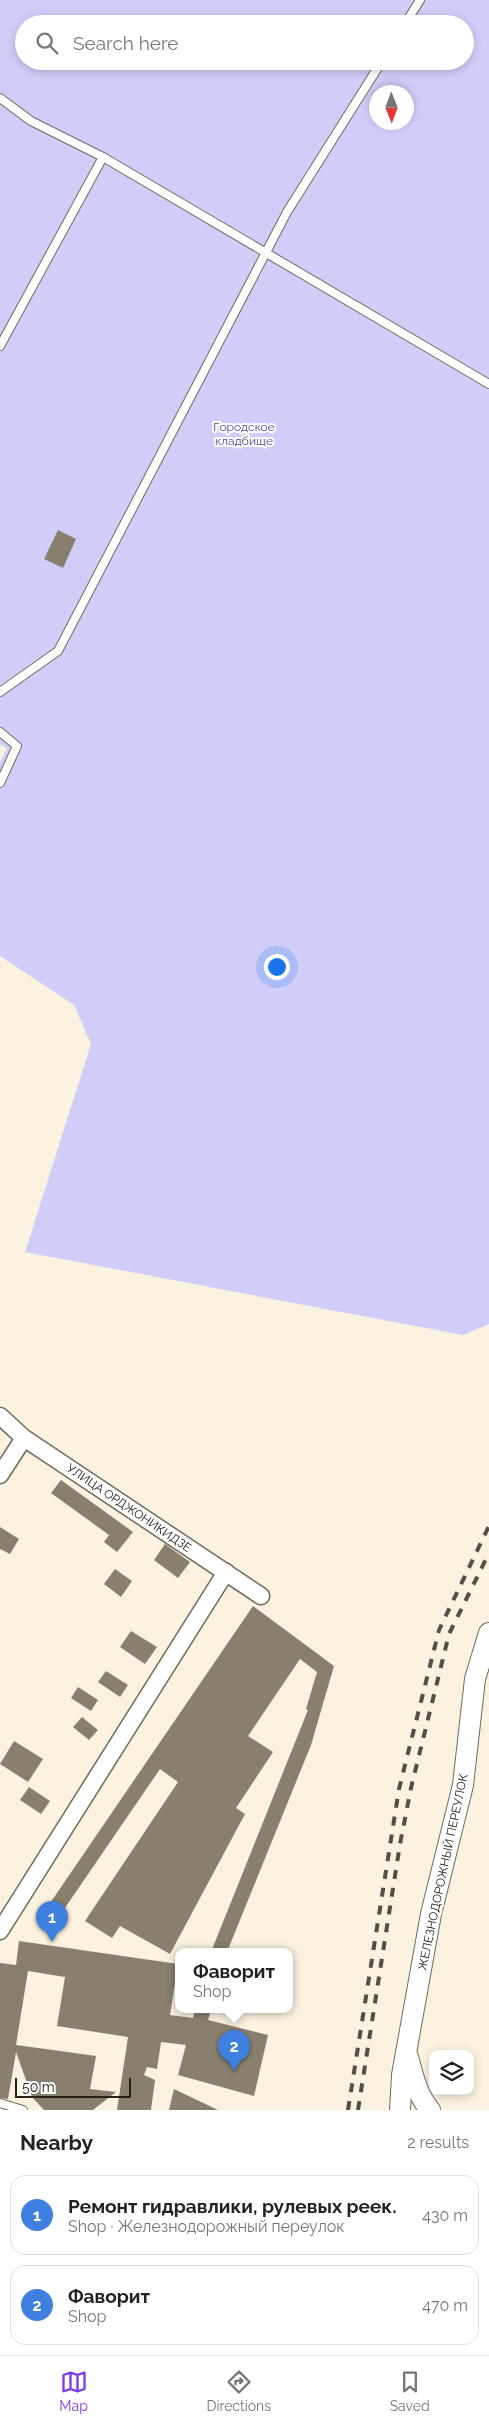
<!DOCTYPE html>
<html lang="en">
<head>
<meta charset="utf-8">
<style>
	:root { --surface:#fff; --page:#f2f2f2; --text:#222; --muted:#767676; --line:#e0e0e0; --accent:#7c3aed }
	body { margin:0; font-family:Raleway,sans-serif; background:var(--page); color:var(--text) }
	.controls { position:absolute; right:15px; bottom:15px; display:grid; overflow:hidden; border-radius:10px; box-shadow:0 2px 8px #0003 }
	.controls button { width:45px; height:45px; display:grid; place-items:center; padding:0; border:0; border-bottom:1px solid var(--line); background:var(--surface); color:var(--text); font:25px sans-serif }
	.compass { position:absolute; left:369px; top:85px; width:45px; height:45px; border-radius:50%; background:var(--surface); box-shadow:0 2px 8px #0003; rotate:179deg }
	.scale { position:absolute; left:15px; bottom:12px; width:116px; box-sizing:border-box; padding-left:5px; border:2px solid #24201a; border-top:0; font-size:14px; line-height:18px; white-space:nowrap; color:#24201a; -webkit-text-stroke:4px #fff; paint-order:stroke }
	.you { position:absolute; left:276px; top:966px; width:18px; height:18px; margin:-12px; border:4px solid #fff; border-radius:50%; background:#1a73e8; box-shadow:0 0 0 8px #1a73e833 }
	.badge { display:grid; place-items:center; width:32px; height:32px; border-radius:50%; background:var(--accent); color:#fff; font-size:16px; font-weight:700 }
	.pin { position:absolute; translate:-50% -41px; filter:drop-shadow(0 1px 2px #0008) }
	.pin::after { content:''; position:absolute; top:26px; width:18px; height:15px; background:inherit; clip-path:polygon(0 0,100% 0,50% 100%) }
	.popup { position:absolute; left:175px; top:1948px; width:118px; height:65px; box-sizing:border-box; display:grid; place-content:center; border-radius:10px; background:var(--surface); filter:drop-shadow(0 1px 4px #0005); font-size:16px; white-space:nowrap; color:var(--muted) }
	.popup b { font-size:19px; color:var(--text) }
	.popup::after { content:''; position:absolute; left:50%; top:100%; margin-left:-10px; border:10px solid transparent; border-top-color:var(--surface) }
	.list { margin:0; padding:0; list-style:none }
	h2 { display:flex; justify-content:space-between; align-items:center; height:65px; margin:0; padding:0 20px; font-size:21px }
	h2 small { font-size:16px; font-weight:400; color:var(--muted) }
	.list li { display:grid; grid-template-columns:32px 1fr auto; gap:15px; align-items:center; box-sizing:border-box; height:80px; margin:0 10px 10px; padding:0 10px; border:1px solid var(--line); border-radius:15px }
	.list b { display:block; font-size:19px; white-space:nowrap }
	.list p { margin:0; font-size:16px; white-space:nowrap; color:var(--muted) }
	.list em { font-size:16px; font-style:normal; color:var(--muted) }
	.icon { flex:none; width:28px; height:28px; fill:none; stroke:currentColor; stroke-width:2; stroke-linecap:round; stroke-linejoin:round }
	.map { position:relative; flex:none; width:489px; height:2110px; overflow:hidden }
	.search { position:absolute; background:var(--surface); box-shadow:0 2px 8px #0003; left:15px; right:15px; top:15px; height:55px; display:flex; align-items:center; gap:12px; box-sizing:border-box; padding:0 18px; border-radius:28px; color:var(--muted); font-size:19px }
	.sheet { height:245px; background:var(--surface) }
	nav { display:flex; justify-content:space-around; align-items:center; box-sizing:border-box; height:70px; border-top:1px solid var(--line); background:var(--surface); font-size:14px; color:var(--muted) }
	nav a { display:grid; justify-items:center; gap:2px }
	nav .on { color:var(--accent) }
	.map>svg:first-child { display:block }
	.green { fill:#d0cdf9; fill-rule:evenodd }
	.building { fill:#897f6f }
	.lines { fill:none; stroke-linecap:round; stroke-linejoin:round }
	.service-casing { stroke:#726959; stroke-width:10 }
	.minor-casing { stroke:#726959; stroke-width:19 }
	.tertiary-casing { stroke:#726959; stroke-width:22 }
	.service { stroke:#fff; stroke-width:8 }
	.minor { stroke:#fff; stroke-width:16 }
	.tertiary { stroke:#fff; stroke-width:20 }
	.rail { stroke:#544f46; stroke-width:4; stroke-dasharray:9 9; stroke-linecap:butt }
	.labels { text-anchor:middle; dominant-baseline:central; stroke-width:4; stroke-linejoin:round; paint-order:stroke }
	.park-label { font-size:12px; fill:#534594; stroke:#fff }
	.street-label { font-size:12px; fill:#24201a; stroke:#fff }
</style>
</head>
<body>
<div class="map">
<svg width="489" height="2110" viewBox="0 0 489 2110">
	<rect width="100%" height="100%" fill="#fbf1df"/>
	<path class="green" d="M0,0H489V1324L463,1335L25,1252L91,1044L74,1005L0,956V762L7,749L0,744ZM24,24H465V61H24ZM376,92H406V122H376Z"/>
	<g class="building">
		<path d="M58,530L76,539L63,568L44,559Z"/>
		<path d="M61,1480L133,1532L117,1552L104,1542L109,1535L51,1493Z"/>
		<path d="M0,1527L19,1539L10,1554L0,1549Z"/>
		<path d="M165,1544L190,1562L178,1578L154,1560Z"/>
		<path d="M115,1569L132,1581L121,1597L104,1584Z"/>
		<path d="M253,1606L334,1666L311,1745L227,1952H211L308,1710L306,1709L317,1672L300,1659L248,1736L273,1752L236,1808L245,1814L170,1954L120,1926L112,1938L85,1921L178,1782L160,1769L56,1921L44,1912Z"/>
		<path d="M131,1631L157,1647L145,1664L120,1647Z"/>
		<path d="M106,1671L128,1685L120,1697L98,1682Z"/>
		<path d="M78,1687L98,1700L91,1711L71,1698Z"/>
		<path d="M82,1717L98,1730L89,1740L73,1727Z"/>
		<path d="M14,1741L43,1759L28,1782L0,1764Z"/>
		<path d="M29,1787L50,1801L41,1814L20,1800Z"/>
		<path d="M19,1941L178,1964L170,2015L193,2018L195,2010H211L208,2020L268,2035L254,2096L178,2075L186,2045L161,2042L157,2069L147,2067L144,2075L155,2080L151,2110H117L128,2037L57,2026L65,1977L28,1971L16,2045L96,2056L90,2089L116,2092L93,2110H44L32,2097L16,2052L8,2099L0,2098V1963L16,1965Z"/>
		<path d="M174,2089L218,2110H169Z"/>
	</g>
	<g class="lines">
		<defs>
			<g id="service">
				<path d="M405,24L420,0"/>
				<path d="M0,98L31,121L103,157L489,384"/>
				<path d="M0,346L103,157"/>
				<path d="M0,692L58,651L287,212L382,61"/>
				<path d="M0,732L17,746L0,783"/>
				<path d="M0,2103L23,2110"/>
			</g>
			<g id="minor">
				<path d="M0,1416L24,1438L261,1596"/>
				<path d="M0,1475L24,1438"/>
				<path d="M0,1931L226,1572"/>
			</g>
			<g id="tertiary">
				<path d="M408,2057C413,2075 417,2095 430,2110"/>
				<path d="M400,2110L402,2075L431,1914L463,1785L475,1679L489,1633"/>
			</g>
		</defs>
		<use href="#service" class="service-casing"/>
		<use href="#minor" class="minor-casing"/>
		<use href="#tertiary" class="tertiary-casing"/>
		<use href="#service" class="service"/>
		<use href="#minor" class="minor"/>
		<use href="#tertiary" class="tertiary"/>
		<g class="rail">
			<path d="M348,2110L399,1789L439,1630L489,1526"/>
			<path d="M358,2110L400,1844L411,1788L449,1634L489,1553"/>
		</g>
	</g>
	<g class="labels">
		<g class="park-label">
			<text x="244" y="427">Городское<tspan x="244" dy="14">кладбище</tspan></text>
		</g>
		<g class="street-label">
			<text transform="translate(129 1508) rotate(34)">УЛИЦА ОРДЖОНИКИДЗЕ</text>
			<text transform="translate(443 1872) rotate(-78)">ЖЕЛЕЗНОДОРОЖНЫЙ ПЕРЕУЛОК</text>
		</g>
	</g>
</svg>
<div class="controls">
<button><svg class="icon" aria-label="layers" viewBox="0 0 24 24"><path d="M12 4l9 5-9 5-9-5zM3 14l9 5 9-5"/></svg></button>
</div>
<svg class="compass" viewBox="-18 -18 36 36"><path d="M0-13l5 13h-10z" fill="#e53935"/><path d="M0 13l5-13h-10z" fill="#767676"/></svg>
<div class="scale">50 m</div>
<div class="you"></div>
<div class="pin badge" style="left:52px;top:1942px;background:#3f7fe0">1</div>
<div class="pin badge" style="left:234px;top:2071px;background:#3f7fe0">2</div>
<div class="popup"><b>Фаворит</b>Shop</div>
<div class="search"><svg class="icon" aria-label="search" viewBox="0 0 24 24"><circle cx="10" cy="10" r="6"/><path d="M15 15l6 6"/></svg>Search here</div>
</div>
<section class="sheet">
<h2>Nearby<small>2 results</small></h2>
<ul class="list">
<li><span class="badge" style="background:#3f7fe0">1</span><div><b>Ремонт гидравлики, рулевых реек.</b><p>Shop · Железнодорожный переулок</p></div><em>430 m</em></li>
<li><span class="badge" style="background:#3f7fe0">2</span><div><b>Фаворит</b><p>Shop</p></div><em>470 m</em></li>
</ul>
</section>
<nav>
<a class="on"><svg class="icon" aria-label="map" viewBox="0 0 24 24"><path d="M3 6l6-2 6 2 6-2v14l-6 2-6-2-6 2zM9 4v14M15 6v14"/></svg>Map</a>
<a><svg class="icon" aria-label="directions" viewBox="0 0 24 24"><path d="M12 3l9 9-9 9-9-9zM9 14v-3h6M13 9l2 2-2 2"/></svg>Directions</a>
<a><svg class="icon" aria-label="saved" viewBox="0 0 24 24"><path d="M7 4h10v16l-5-4-5 4z"/></svg>Saved</a>
</nav>
</body>
</html>
